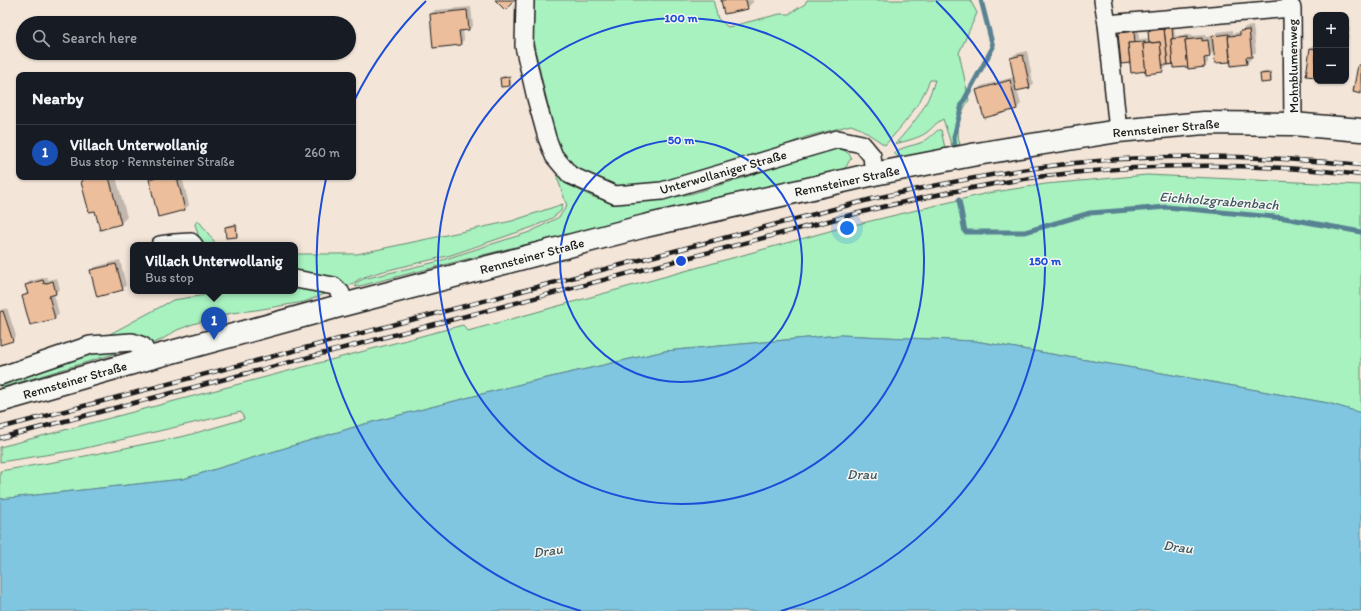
<!DOCTYPE html>
<html lang="en">
<head>
<meta charset="utf-8">
<style>
	:root { --surface:#171b24; --page:#242831; --text:#f1f3f6; --muted:#9ea1a6; --line:#363941; --accent:#b45309 }
	body { margin:0; font-family:Itim,sans-serif; background:var(--page); color:var(--text) }
	.controls { position:absolute; right:12px; top:12px; display:grid; overflow:hidden; border-radius:8px; box-shadow:0 1px 3px #0004 }
	.controls button { width:36px; height:36px; display:grid; place-items:center; padding:0; border:0; border-bottom:1px solid var(--line); background:var(--surface); color:var(--text); font:20px sans-serif }
	.you { position:absolute; left:847px; top:228px; width:14px; height:14px; margin:-10px; border:3px solid #fff; border-radius:50%; background:#1a73e8; box-shadow:0 0 0 6px #1a73e833 }
	.badge { display:grid; place-items:center; width:26px; height:26px; border-radius:50%; background:var(--accent); color:#fff; font-size:13px; font-weight:700 }
	.pin { position:absolute; translate:-50% -33px; filter:drop-shadow(0 1px 2px #0008) }
	.pin::after { content:''; position:absolute; top:21px; width:14px; height:12px; background:inherit; clip-path:polygon(0 0,100% 0,50% 100%) }
	.popup { position:absolute; left:130px; top:242px; width:168px; height:52px; box-sizing:border-box; display:grid; place-content:center; border-radius:8px; background:var(--surface); filter:drop-shadow(0 1px 3px #0005); font-size:13px; white-space:nowrap; color:var(--muted) }
	.popup b { font-size:15px; color:var(--text) }
	.popup::after { content:''; position:absolute; left:50%; top:100%; margin-left:-8px; border:8px solid transparent; border-top-color:var(--surface) }
	.list { margin:0; padding:0; list-style:none }
	h2 { display:flex; justify-content:space-between; align-items:center; height:52px; margin:0; padding:0 16px; font-size:17px }
	h2 small { font-size:13px; font-weight:400; color:var(--muted) }
	.list li { display:grid; grid-template-columns:26px 1fr auto; gap:12px; align-items:center; box-sizing:border-box; height:56px; padding:0 16px; border-top:1px solid var(--line) }
	.list b { display:block; font-size:15px; white-space:nowrap }
	.list p { margin:0; font-size:13px; white-space:nowrap; color:var(--muted) }
	.list em { font-size:13px; font-style:normal; color:var(--muted) }
	.icon { flex:none; width:22px; height:22px; fill:none; stroke:currentColor; stroke-width:2; stroke-linecap:round; stroke-linejoin:round }
	.map { position:relative; flex:none; width:1361px; height:611px; overflow:hidden }
	.search { position:absolute; background:var(--surface); box-shadow:0 1px 3px #0004; left:16px; top:16px; width:340px; height:44px; display:flex; align-items:center; gap:10px; box-sizing:border-box; padding:0 14px; border-radius:22px; color:var(--muted); font-size:15px }
	.panel { position:absolute; background:var(--surface); box-shadow:0 1px 3px #0004; left:16px; top:72px; width:340px; height:108px; border-radius:8px }
	.map>svg:first-child { display:block }
	.green { fill:#a8f2c0; stroke:#62876e }
	.water { fill:#80c6e1; stroke:#588292 }
	.shadow { fill:#0003 }
	.lines { fill:none; stroke-linecap:round; stroke-linejoin:round }
	.stream { stroke:#588292; stroke-width:5 }
	.building { fill:#ecbe9c; stroke:#1c1c1c }
	.minor-casing { stroke:#1c1c1c; stroke-width:20 }
	.secondary-casing { stroke:#1c1c1c; stroke-width:25 }
	.minor { stroke:#f6f6f2; stroke-width:17 }
	.secondary { stroke:#f6f6f2; stroke-width:22 }
	.rail-casing { stroke:#1c1c1c; stroke-width:4.5 }
	.rail { stroke:#f6f6f2; stroke-width:3; stroke-dasharray:9; stroke-linecap:butt }
	.ring { fill:none; stroke:#1d4ed8; stroke-width:2 }
	.labels { text-anchor:middle; dominant-baseline:central; stroke-width:3; stroke-linejoin:round; paint-order:stroke }
	.street-label { font-size:13px; fill:#1c1c1c; stroke:#f6f6f2 }
	.water-label { font-size:14px; font-style:italic; fill:#3f5861; stroke:#f6f6f2 }
	.centre { fill:#1d4ed8; stroke:#f6f6f2; stroke-width:2 }
	.ring-label { font-size:12px; text-anchor:middle; font-weight:bold; fill:#1d4ed8; stroke:#f6f6f2; stroke-width:3; stroke-linejoin:round; paint-order:stroke }
</style>
</head>
<body>
<div class="map">
<svg width="1361" height="611" viewBox="0 0 1361 611">
	<rect width="100%" height="100%" fill="#f3e5d8"/>
	<filter id="ink" filterUnits="userSpaceOnUse"><feTurbulence type="fractalNoise" baseFrequency=".025" numOctaves="2"/><feDisplacementMap in="SourceGraphic" scale="8" xChannelSelector="R" yChannelSelector="G"/><feConvolveMatrix kernelMatrix="1 2 1 2 8 2 1 2 1" color-interpolation-filters="sRGB"/></filter>
	<g filter="url(#ink)">
		<g class="green">
			<path d="M534,0H713L718,19L728,27L780,14H789L805,4L807,0H970L977,13L959,53L969,100C961,111 955,131 960,144L952,147L943,119C936,122 932,129 926,133C917,139 905,141 895,144C914,123 927,108 935,80H930C919,107 904,124 885,145L861,129L851,125L806,137L763,154L679,182L631,188L600,185L578,174L562,155L555,136L532,36Z"/>
			<path d="M938,130H941L945,148L904,159L897,156L894,153C901,147 912,146 920,143C928,140 932,135 938,130Z"/>
			<path d="M839,148L847,152L852,158C848,160 848,166 844,169L515,247L356,287L355,286L356,283L363,279L436,262L530,232L559,217L567,206L557,177L559,174L577,189L593,197L609,201L625,203L670,198L694,193L749,176L823,149Z"/>
			<path d="M1147,175L1361,185V413L1328,403L1145,370L975,341L840,335L665,351L525,383L361,425L183,479L0,499V471L60,461L185,436L244,419L241,412L77,450L0,462V447L463,325L468,331L837,229L988,193L1046,184Z"/>
			<path d="M563,204L561,211L552,218L533,227L451,255L380,272L361,278L344,289L295,276V254H357L512,221Z"/>
			<path d="M198,220L216,244L225,245H203L200,241L195,224Z"/>
			<path d="M295,283L324,290L325,294L304,302L256,310L231,313L193,324L177,330L161,340L151,344L97,341L173,300L232,291H295Z"/>
			<path d="M134,348L0,388V380L74,354Z"/>
		</g>
		<path class="water" d="M840,335L975,341L1145,370L1328,403L1361,413V611H0V499L183,479L361,425L525,383L665,351Z"/>
		<g class="shadow">
			<path d="M722,0H753V2L747,8Z"/>
			<path d="M471,7L473,26L469,29L463,30L464,40L460,44L431,14L435,10Z"/>
			<path d="M1174,26L1175,36L1191,34V36L1205,35L1206,37L1212,36V38L1217,32L1233,30V33L1241,32L1245,27L1253,26L1256,52L1250,56L1251,59L1247,63L1231,60L1216,62L1215,51L1208,56V62L1205,66H1189L1169,62L1166,64V67L1162,71L1147,70L1131,62L1119,33L1123,30L1138,28L1139,39L1150,38L1149,31L1153,27Z"/>
			<path d="M1346,27H1350L1346,54Z"/>
			<path d="M1316,43V76L1307,75L1311,48Z"/>
			<path d="M1027,51L1033,83L1030,87L1017,90L1021,104L1017,108L985,117L977,90L981,86L1014,77L1011,58L1015,54Z"/>
			<path d="M1271,71L1272,80L1270,81L1261,74L1263,72Z"/>
			<path d="M511,75V84L510,85L501,78L503,76Z"/>
			<path d="M83,177H116L127,217L121,223L101,229L96,210L82,182L84,180Z"/>
			<path d="M152,177H182L189,205L185,209L150,179Z"/>
			<path d="M237,224L238,234L237,236L226,227L228,225Z"/>
			<path d="M120,260L126,285L122,289L91,271L95,267Z"/>
			<path d="M47,277L48,280L57,278L60,289L54,294L59,314L55,318L31,324L23,296L28,292L26,285L30,281Z"/>
			<path d="M7,308L16,336L12,340L0,344V310Z"/>
		</g>
		<g class="lines">
			<g class="stream">
				<path d="M955,153L954,137L962,104L993,47L981,0"/>
				<path d="M959,200L965,232H1025L1090,213L1167,207L1285,218L1361,232"/>
			</g>
		</g>
		<g class="building">
			<path d="M495,0H515L505,10Z"/>
			<path d="M721,0H746L748,9L724,14Z"/>
			<path d="M467,10L469,30L459,31L461,45L433,48L430,14Z"/>
			<path d="M1172,27L1173,39H1171L1173,64L1168,65L1164,28Z"/>
			<path d="M1164,29L1168,65H1162L1160,42L1149,43L1148,31Z"/>
			<path d="M1249,30L1252,57H1246L1247,64L1231,66L1228,36L1240,35V31Z"/>
			<path d="M1134,31L1135,43H1128L1130,63L1121,64L1118,33Z"/>
			<path d="M1229,34V36H1228L1230,62L1215,63L1212,36Z"/>
			<path d="M1187,37V40H1185L1188,67L1173,68L1171,39Z"/>
			<path d="M1202,38V41L1208,40L1210,57L1204,58L1205,67L1188,69L1185,40Z"/>
			<path d="M1145,42V44H1143L1146,71L1131,73L1128,43Z"/>
			<path d="M1160,42L1163,72L1146,74L1143,44Z"/>
			<path d="M1310,48L1316,49V77L1306,76Z"/>
			<path d="M1023,55L1030,88L1016,91L1010,58Z"/>
			<path d="M1358,65H1361V94L1353,92Z"/>
			<path d="M1270,73L1271,82L1261,83L1260,74Z"/>
			<path d="M509,77L510,86L501,87L500,78Z"/>
			<path d="M1010,80L1017,109L984,118L976,90Z"/>
			<path d="M82,177H109L121,224L100,230L95,211L89,212L81,182L83,181Z"/>
			<path d="M156,177H177L185,210L158,217L149,179Z"/>
			<path d="M236,225L237,237L226,238L225,227Z"/>
			<path d="M116,264L123,290L97,297L90,270Z"/>
			<path d="M43,280L44,284L53,281L56,294L49,296L55,319L30,325L22,296L28,294L25,285Z"/>
			<path d="M3,311L13,341L0,345V312Z"/>
		</g>
		<g class="lines">
			<defs>
				<g id="minor">
					<path d="M525,0L524,46L536,98L547,138L554,156L570,175L615,195L662,191L838,139L862,144L872,156L874,174"/>
					<path d="M1103,0L1107,24L1118,131"/>
					<path d="M1107,24L1292,8L1293,124"/>
					<path d="M160,245L174,243L191,242L194,245"/>
					<path d="M295,279L334,286L341,293L343,305"/>
					<path d="M0,376L90,345L132,342L143,346L150,358"/>
				</g>
				<path id="secondary" d="M0,401L150,358L343,305L645,226L874,174L977,154L1118,131L1204,123L1293,124L1361,130"/>
			</defs>
			<use href="#minor" class="minor-casing"/>
			<use href="#secondary" class="secondary-casing"/>
			<use href="#minor" class="minor"/>
			<use href="#secondary" class="secondary"/>
			<defs>
				<g id="rail">
					<path d="M0,428L872,199C926,187 980,176 1035,168C1117,156 1200,154 1283,159C1309,161 1335,162 1361,165"/>
					<path d="M0,438L874,209C928,196 982,185 1037,177C1144,163 1254,162 1361,175"/>
				</g>
			</defs>
			<use href="#rail" class="rail-casing"/>
			<use href="#rail" class="rail"/>
		</g>
	</g>
	<g class="ring">
		<circle cx="681" cy="261" r="121"/>
		<circle cx="681" cy="261" r="243"/>
		<path d="M581 611A364 364 0 0 1 326 179M354 101A364 364 0 0 1 426 1M936 1A364 364 0 0 1 781 611"/>
	</g>
	<g class="labels">
		<g class="street-label">
			<text transform="translate(1293 66) rotate(-91)">Mohnblumenweg</text>
			<text transform="translate(1166 128) rotate(-5)">Rennsteiner Straße</text>
			<text transform="translate(723 172) rotate(-16)">Unterwollaniger Straße</text>
			<text transform="translate(847 181) rotate(-12)">Rennsteiner Straße</text>
			<text transform="translate(532 256) rotate(-15)">Rennsteiner Straße</text>
			<text transform="translate(75 380) rotate(-16)">Rennsteiner Straße</text>
		</g>
		<g class="water-label">
			<text transform="translate(1219 201) rotate(4)">Eichholzgrabenbach</text>
			<text x="862" y="474">Drau</text>
			<text transform="translate(1178 547) rotate(8)">Drau</text>
			<text transform="translate(548 551) rotate(-8)">Drau</text>
		</g>
	</g>
	<circle cx="681" cy="261" r="6" class="centre"/>
	<g class="ring-label">
		<text x="681" y="22">100 m</text>
		<text x="681" y="144">50 m</text>
		<text x="1045" y="265">150 m</text>
	</g>
</svg>
<div class="controls">
<button>+</button>
<button>−</button>
</div>
<div class="you"></div>
<div class="pin badge" style="left:214px;top:340px;background:#1a4fb4">1</div>
<div class="popup"><b>Villach Unterwollanig</b>Bus stop</div>
<div class="search"><svg class="icon" aria-label="search" viewBox="0 0 24 24"><circle cx="10" cy="10" r="6"/><path d="M15 15l6 6"/></svg>Search here</div>
<section class="panel">
<h2>Nearby<small></small></h2>
<ul class="list">
<li><span class="badge" style="background:#1a4fb4">1</span><div><b>Villach Unterwollanig</b><p>Bus stop · Rennsteiner Straße</p></div><em>260 m</em></li>
</ul>
</section>
</div>
</body>
</html>
